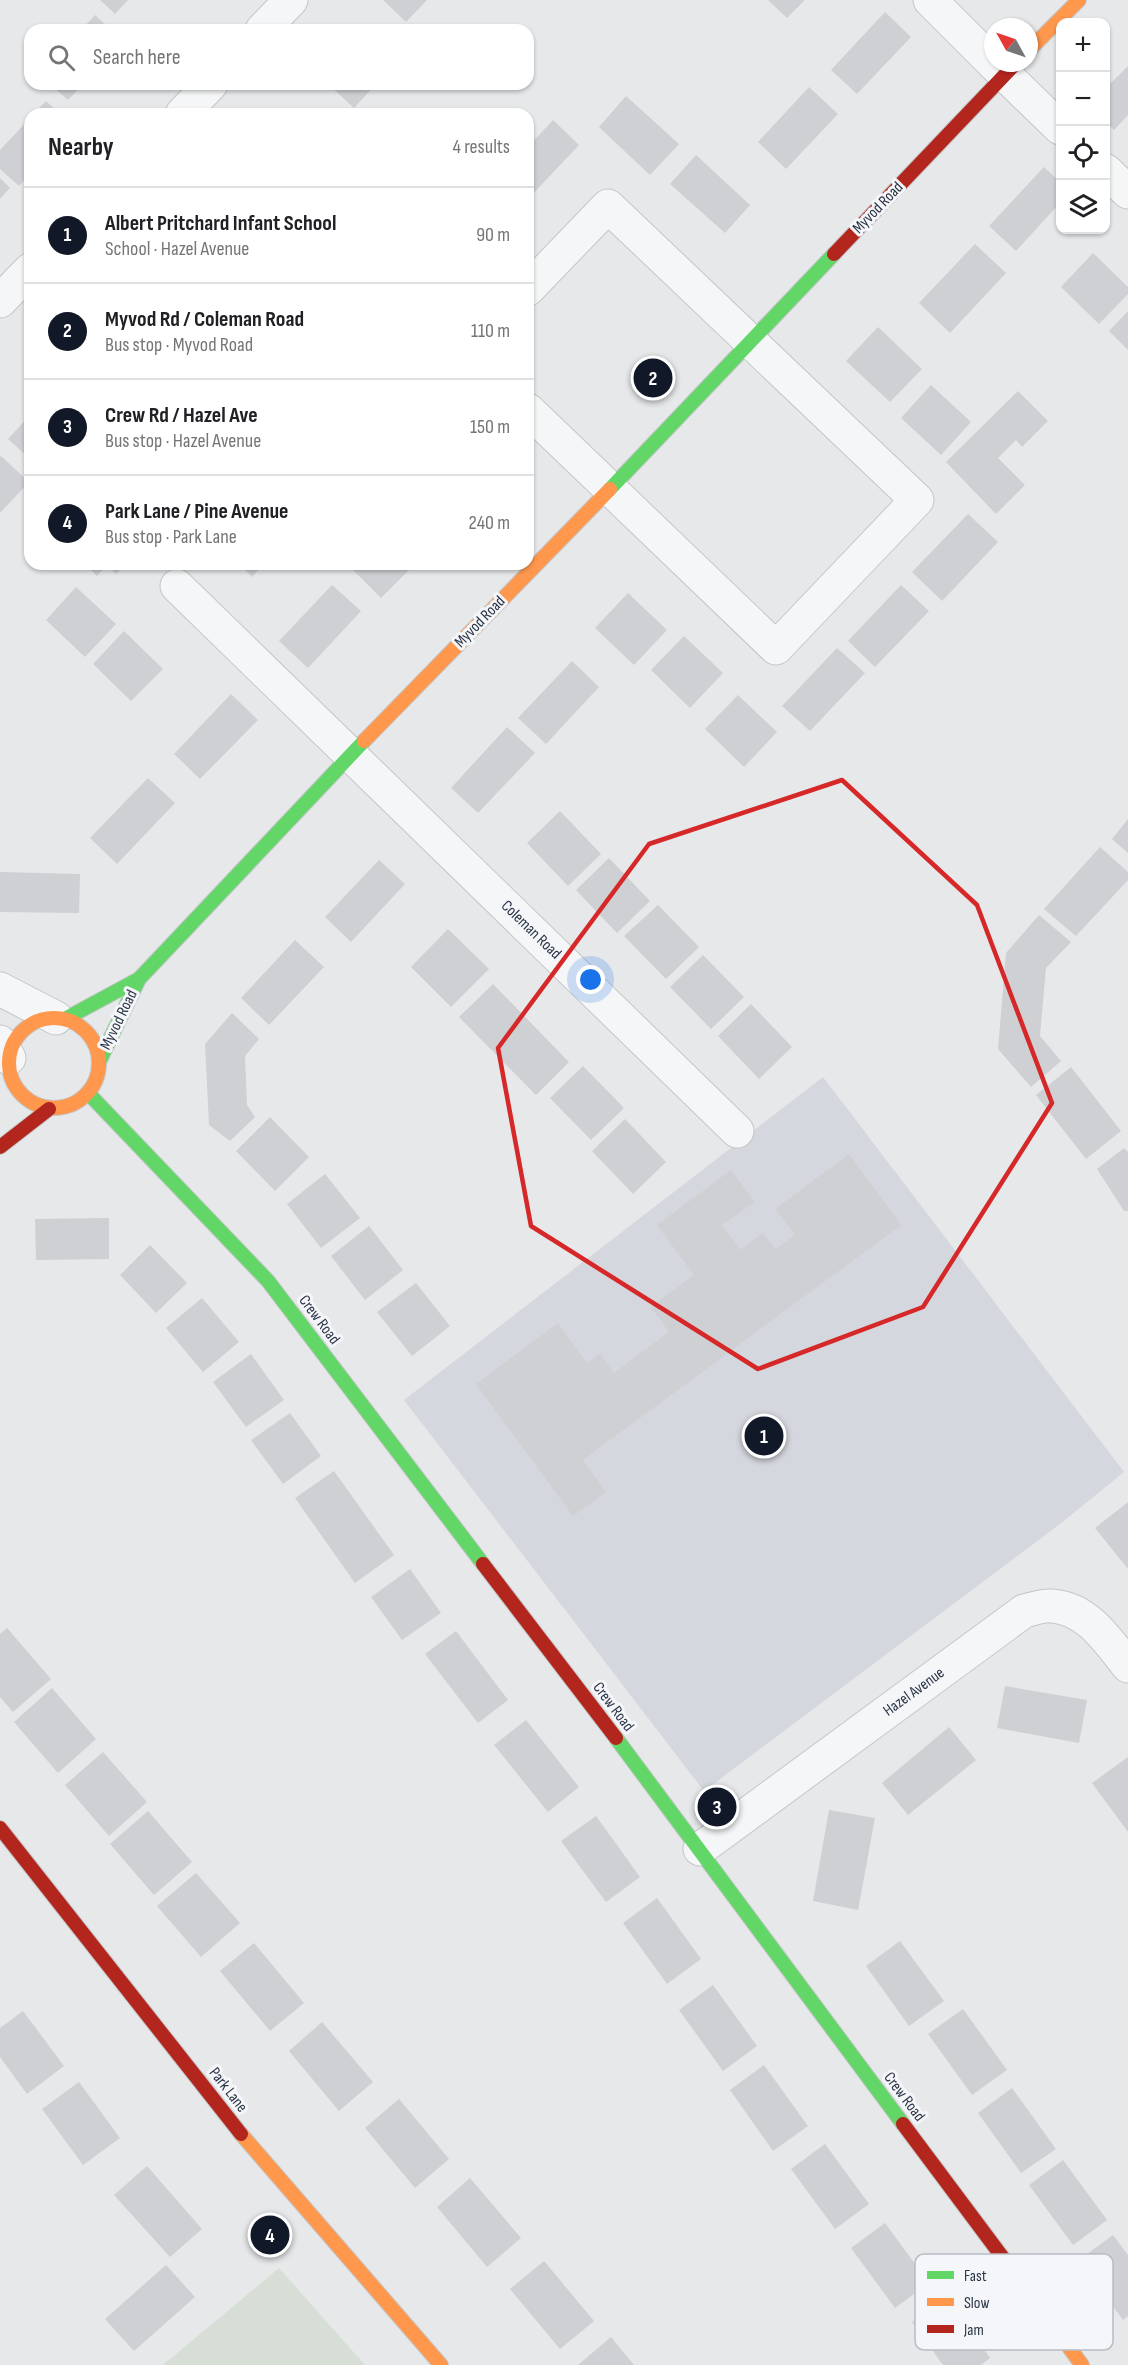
<!DOCTYPE html>
<html lang="en">
<head>
<meta charset="utf-8">
<style>
	:root { --surface:#fff; --page:#f2f2f2; --text:#202124; --muted:#757577; --line:#e0e0e0; --accent:#111827 }
	body { margin:0; font-family:"Sofia Sans Condensed",sans-serif; background:var(--page); color:var(--text) }
	.controls { position:absolute; right:18px; top:18px; display:grid; overflow:hidden; border-radius:12px; box-shadow:0 2px 4px #0004 }
	.controls button { width:54px; height:54px; display:grid; place-items:center; padding:0; border:0; border-bottom:2px solid var(--line); background:var(--surface); color:var(--text); font:30px sans-serif }
	.compass { position:absolute; left:984px; top:18px; width:54px; height:54px; border-radius:50%; background:var(--surface); box-shadow:0 2px 4px #0004; rotate:310deg }
	.you { position:absolute; left:591px; top:980px; width:21px; height:21px; margin:-15px; border:4px solid #fff; border-radius:50%; background:#1a73e8; box-shadow:0 0 0 9px #1a73e833 }
	.badge { display:grid; place-items:center; width:39px; height:39px; border-radius:50%; background:var(--accent); color:#fff; font-size:20px; font-weight:700 }
	.pin { position:absolute; translate:-50% -50%; border:3px solid #fff; box-shadow:0 2px 6px #0006 }
	.list { margin:0; padding:0; list-style:none }
	h2 { display:flex; justify-content:space-between; align-items:center; height:78px; margin:0; padding:0 24px; font-size:26px }
	h2 small { font-size:20px; font-weight:400; color:var(--muted) }
	.list li { display:grid; grid-template-columns:39px 1fr auto; gap:18px; align-items:center; box-sizing:border-box; height:96px; padding:0 24px; border-top:2px solid var(--line) }
	.list b { display:block; font-size:22px; white-space:nowrap }
	.list p { margin:0; font-size:20px; white-space:nowrap; color:var(--muted) }
	.list em { font-size:20px; font-style:normal; color:var(--muted) }
	.icon { flex:none; width:33px; height:33px; fill:none; stroke:currentColor; stroke-width:2; stroke-linecap:round; stroke-linejoin:round }
	.map { position:relative; flex:none; width:1128px; height:2365px; overflow:hidden }
	.search { position:absolute; background:var(--surface); box-shadow:0 2px 4px #0004; left:24px; top:24px; width:510px; height:66px; display:flex; align-items:center; gap:15px; box-sizing:border-box; padding:0 21px; border-radius:18px; color:var(--muted); font-size:22px }
	.panel { position:absolute; background:var(--surface); box-shadow:0 2px 4px #0004; left:24px; top:108px; width:510px; height:462px; border-radius:18px }
	.map>svg:first-child { display:block }
	.built { fill:#d4d7dd }
	.green { fill:#d6ded6 }
	.building { fill:#ced0d3 }
	.lines { fill:none; stroke-linecap:round; stroke-linejoin:round }
	.street-casing { stroke:#c4c6c8; stroke-width:35 }
	.fast-casing { stroke:#c4c6c8; stroke-width:16 }
	.slow-casing { stroke:#c4c6c8; stroke-width:16 }
	.jam-casing { stroke:#c4c6c8; stroke-width:16 }
	.street { stroke:#f5f6f7; stroke-width:33 }
	.fast { stroke:#63d668; stroke-width:14 }
	.slow { stroke:#ff974d; stroke-width:14 }
	.jam { stroke:#b3261e; stroke-width:14 }
	.marked { fill:none; stroke:#d62828; stroke-width:4.5; stroke-linejoin:round }
	.labels { text-anchor:middle; dominant-baseline:central; stroke-width:6; stroke-linejoin:round; paint-order:stroke }
	.street-label { font-size:16px; fill:#2b3445; stroke:#f4f6f9 }
	.key { fill:#f4f6f9; stroke:#b8bcc3; stroke-width:1.5 }
	.key-label { font-size:16px; fill:#2b3445 }
</style>
</head>
<body>
<div class="map">
<svg width="1128" height="2365" viewBox="0 0 1128 2365">
	<rect width="100%" height="100%" fill="#e6e8ea"/>
	<path class="built" d="M823,1077L1124,1472L1060,1524L704,1791L404,1400Z"/>
	<path class="green" d="M279,2268L365,2365H163Z"/>
	<g class="building">
		<path d="M100,0H128L115,14Z"/>
		<path d="M383,0H427L406,22Z"/>
		<path d="M768,0H805L787,18Z"/>
		<path d="M885,12L911,37L857,94L831,70Z"/>
		<path d="M95,15L111,30H81Z"/>
		<path d="M1128,66V115L1114,130L1106,122V88Z"/>
		<path d="M50,84H83L68,100Z"/>
		<path d="M328,84H376L354,108Z"/>
		<path d="M809,87L838,114L786,169L758,142Z"/>
		<path d="M626,96L679,144L650,175L599,127Z"/>
		<path d="M46,101L60,114H33Z"/>
		<path d="M30,118V174L19,186L0,169V150Z"/>
		<path d="M553,120L579,145L528,199V147Z"/>
		<path d="M696,155L750,205L725,233L670,184Z"/>
		<path d="M1044,167L1060,182V203L1016,251L989,226Z"/>
		<path d="M0,178L10,188L0,199Z"/>
		<path d="M975,244L1006,273L950,333L919,303Z"/>
		<path d="M1093,253L1128,287V294L1099,324L1061,287Z"/>
		<path d="M1128,311V350L1109,331Z"/>
		<path d="M878,327L922,369L890,402L846,361Z"/>
		<path d="M931,385L971,422L941,455L901,418Z"/>
		<path d="M1018,391L1048,421L1022,447L1016,440L998,458L1025,485L996,514L946,462Z"/>
		<path d="M30,415V459L8,439Z"/>
		<path d="M1,456L29,482L0,513V457Z"/>
		<path d="M968,514L998,542L942,601L912,572Z"/>
		<path d="M85,564H126L116,574L107,565L97,576Z"/>
		<path d="M239,564H264L252,577Z"/>
		<path d="M351,564H415L381,598L349,566Z"/>
		<path d="M332,585L361,611L308,668L279,641Z"/>
		<path d="M901,585L929,611L875,667L848,641Z"/>
		<path d="M76,587L116,624L85,657L46,620Z"/>
		<path d="M628,593L667,630L634,665L595,628Z"/>
		<path d="M124,631L163,669L131,701L93,664Z"/>
		<path d="M684,636L723,673L690,708L651,670Z"/>
		<path d="M837,648L865,673L810,731L782,706Z"/>
		<path d="M572,661L599,687L546,744L518,718Z"/>
		<path d="M231,694L258,720L200,779L174,754Z"/>
		<path d="M738,695L777,732L744,767L705,729Z"/>
		<path d="M507,727L535,753L478,813L451,788Z"/>
		<path d="M148,778L175,803L117,864L90,838Z"/>
		<path d="M560,811L601,854L568,886L527,843Z"/>
		<path d="M1128,819V853L1112,839Z"/>
		<path d="M1100,847L1128,872V880L1076,936L1044,909Z"/>
		<path d="M609,858L650,901L617,933L576,890Z"/>
		<path d="M379,860L405,884L351,942L325,917Z"/>
		<path d="M0,872L80,874L79,913L0,912Z"/>
		<path d="M658,905L699,947L666,979L624,936Z"/>
		<path d="M1039,915L1071,942L1046,968L1040,1036L1061,1061L1031,1087L998,1049L1006,953Z"/>
		<path d="M448,929L489,969L451,1007L411,967Z"/>
		<path d="M295,940L324,967L269,1025L241,998Z"/>
		<path d="M703,955L744,997L711,1029L670,987Z"/>
		<path d="M493,984L569,1062L536,1095L459,1017Z"/>
		<path d="M751,1004L792,1047L759,1079L718,1036Z"/>
		<path d="M232,1013L259,1039L245,1056L247,1105L255,1117L230,1141L209,1125L205,1044Z"/>
		<path d="M583,1066L624,1108L591,1140L550,1098Z"/>
		<path d="M1071,1067L1121,1131L1086,1159L1036,1095Z"/>
		<path d="M270,1117L309,1157L275,1191L236,1151Z"/>
		<path d="M625,1119L666,1162L633,1194L592,1151Z"/>
		<path d="M1124,1148L1128,1152V1211H1124L1097,1169Z"/>
		<path d="M849,1154L901,1225L583,1460L606,1492L573,1516L476,1384L558,1323L587,1363L600,1354L614,1373L669,1332L651,1307L694,1275L657,1225L731,1170L755,1202L722,1225L741,1250L763,1233L775,1249L795,1235L775,1209Z"/>
		<path d="M325,1174L360,1218L321,1248L287,1204Z"/>
		<path d="M109,1218V1259L36,1260L35,1219Z"/>
		<path d="M369,1226L403,1270L365,1300L331,1256Z"/>
		<path d="M150,1245L187,1283L156,1313L120,1275Z"/>
		<path d="M416,1283L450,1326L412,1356L377,1312Z"/>
		<path d="M202,1298L239,1342L203,1372L166,1328Z"/>
		<path d="M251,1354L284,1400L246,1427L213,1382Z"/>
		<path d="M290,1413L321,1456L283,1484L251,1440Z"/>
		<path d="M334,1471L394,1555L355,1583L295,1498Z"/>
		<path d="M1128,1502V1569L1095,1528Z"/>
		<path d="M410,1569L441,1613L402,1640L371,1597Z"/>
		<path d="M7,1628L51,1679L13,1712L0,1697V1634Z"/>
		<path d="M456,1631L508,1700L478,1723L425,1654Z"/>
		<path d="M1005,1686L1087,1700L1079,1743L997,1728Z"/>
		<path d="M52,1688L96,1739L58,1773L14,1722Z"/>
		<path d="M526,1720L579,1787L548,1812L494,1745Z"/>
		<path d="M949,1727L976,1760L908,1815L882,1783Z"/>
		<path d="M103,1752L147,1802L109,1836L65,1785Z"/>
		<path d="M1128,1757V1832L1092,1783Z"/>
		<path d="M829,1810L875,1818L858,1910L813,1901Z"/>
		<path d="M148,1811L192,1862L154,1895L110,1844Z"/>
		<path d="M596,1816L640,1877L606,1902L561,1841Z"/>
		<path d="M196,1873L240,1923L201,1957L157,1906Z"/>
		<path d="M657,1898L701,1959L667,1984L623,1923Z"/>
		<path d="M900,1941L944,2001L909,2026L866,1966Z"/>
		<path d="M254,1943L304,2003L270,2031L220,1971Z"/>
		<path d="M713,1985L757,2046L723,2071L679,2010Z"/>
		<path d="M963,2009L1007,2070L972,2095L928,2034Z"/>
		<path d="M23,2011L64,2066L27,2094L0,2057V2028Z"/>
		<path d="M322,2022L373,2082L339,2111L289,2051Z"/>
		<path d="M764,2065L808,2126L773,2151L730,2090Z"/>
		<path d="M79,2082L120,2138L83,2165L42,2109Z"/>
		<path d="M1012,2088L1056,2149L1021,2173L978,2113Z"/>
		<path d="M399,2099L449,2159L415,2188L365,2128Z"/>
		<path d="M825,2144L869,2204L835,2229L791,2169Z"/>
		<path d="M1063,2160L1107,2220L1073,2245L1029,2185Z"/>
		<path d="M147,2166L202,2229L170,2257L114,2195Z"/>
		<path d="M470,2178L521,2238L487,2267L437,2207Z"/>
		<path d="M885,2223L929,2283L895,2308L851,2248Z"/>
		<path d="M1113,2235L1128,2255V2316L1123,2320L1079,2260Z"/>
		<path d="M544,2261L594,2321L560,2349L510,2289Z"/>
		<path d="M166,2265L195,2297L134,2351L105,2319Z"/>
		<path d="M946,2297L990,2358L981,2365H943L912,2322Z"/>
		<path d="M611,2337L634,2365H578Z"/>
	</g>
	<g class="lines">
		<defs>
			<g id="street">
				<path d="M930,0L993,63"/>
				<path d="M262,30L291,0"/>
				<path d="M993,63L1060,128"/>
				<path d="M182,114L211,84"/>
				<path d="M1106,171L1128,192"/>
				<path d="M528,289L608,206L917,500L776,648L528,410"/>
				<path d="M0,301L30,270"/>
				<path d="M177,586L737,1131"/>
				<path d="M0,989L56,1018"/>
				<path d="M0,1042L9,1058"/>
				<path d="M700,1849L1024,1611C1032,1609 1043,1605 1052,1606C1087,1608 1108,1641 1128,1666"/>
			</g>
			<g id="fast">
				<path d="M610,489L834,254"/>
				<path d="M65,1019L139,979"/>
				<path d="M99,1062L139,979L364,741"/>
				<path d="M88,1093L268,1281L483,1564"/>
				<path d="M616,1738L903,2124"/>
			</g>
			<g id="slow">
				<path d="M1029,50L1079,0"/>
				<path d="M364,741L610,489"/>
				<circle cx="54" cy="1063" r="45"/>
				<path d="M241,2134L441,2365"/>
				<path d="M1027,2290L1082,2365"/>
			</g>
			<g id="jam">
				<path d="M834,254L1016,63"/>
				<path d="M0,1147L49,1109"/>
				<path d="M483,1564L616,1738"/>
				<path d="M0,1828L241,2134"/>
				<path d="M903,2124L1027,2290"/>
			</g>
		</defs>
		<use href="#street" class="street-casing"/>
		<use href="#fast" class="fast-casing"/>
		<use href="#slow" class="slow-casing"/>
		<use href="#jam" class="jam-casing"/>
		<use href="#street" class="street"/>
		<use href="#fast" class="fast"/>
		<use href="#slow" class="slow"/>
		<use href="#jam" class="jam"/>
	</g>
	<path class="marked" d="M842,780L977,905L1052,1103L923,1307L758,1369L531,1226L498,1048L649,844Z"/>
	<g class="labels">
		<g class="street-label">
			<text transform="translate(878 208) rotate(-46)">Myvod Road</text>
			<text transform="translate(480 622) rotate(-46)">Myvod Road</text>
			<text transform="translate(531 930) rotate(44)">Coleman Road</text>
			<text transform="translate(119 1020) rotate(-64)">Myvod Road</text>
			<text transform="translate(319 1320) rotate(53)">Crew Road</text>
			<text transform="translate(914 1692) rotate(-36)">Hazel Avenue</text>
			<text transform="translate(613 1707) rotate(53)">Crew Road</text>
			<text transform="translate(228 2090) rotate(52)">Park Lane</text>
			<text transform="translate(904 2097) rotate(53)">Crew Road</text>
		</g>
	</g>
	<rect x="915" y="2254" width="198" height="96" rx="9" class="key"/>
	<rect x="927" y="2271" width="27" height="8" fill="#63d668"/>
	<rect x="927" y="2298" width="27" height="8" fill="#ff974d"/>
	<rect x="927" y="2325" width="27" height="8" fill="#b3261e"/>
	<g class="key-label">
		<text x="964" y="2281">Fast</text>
		<text x="964" y="2308">Slow</text>
		<text x="964" y="2335">Jam</text>
	</g>
</svg>
<div class="controls">
<button>+</button>
<button>−</button>
<button><svg class="icon" aria-label="locate" viewBox="0 0 24 24"><circle cx="12" cy="12" r="6"/><path d="M12 2v4M12 18v4M2 12h4M18 12h4"/></svg></button>
<button><svg class="icon" aria-label="layers" viewBox="0 0 24 24"><path d="M12 4l9 5-9 5-9-5zM3 14l9 5 9-5"/></svg></button>
</div>
<svg class="compass" viewBox="-18 -18 36 36"><path d="M0-13l5 13h-10z" fill="#e53935"/><path d="M0 13l5-13h-10z" fill="#757577"/></svg>
<div class="you"></div>
<div class="pin badge" style="left:764px;top:1436px">1</div>
<div class="pin badge" style="left:653px;top:378px">2</div>
<div class="pin badge" style="left:717px;top:1807px">3</div>
<div class="pin badge" style="left:270px;top:2235px">4</div>
<div class="search"><svg class="icon" aria-label="search" viewBox="0 0 24 24"><circle cx="10" cy="10" r="6"/><path d="M15 15l6 6"/></svg>Search here</div>
<section class="panel">
<h2>Nearby<small>4 results</small></h2>
<ul class="list">
<li><span class="badge">1</span><div><b>Albert Pritchard Infant School</b><p>School · Hazel Avenue</p></div><em>90 m</em></li>
<li><span class="badge">2</span><div><b>Myvod Rd / Coleman Road</b><p>Bus stop · Myvod Road</p></div><em>110 m</em></li>
<li><span class="badge">3</span><div><b>Crew Rd / Hazel Ave</b><p>Bus stop · Hazel Avenue</p></div><em>150 m</em></li>
<li><span class="badge">4</span><div><b>Park Lane / Pine Avenue</b><p>Bus stop · Park Lane</p></div><em>240 m</em></li>
</ul>
</section>
</div>
</body>
</html>
